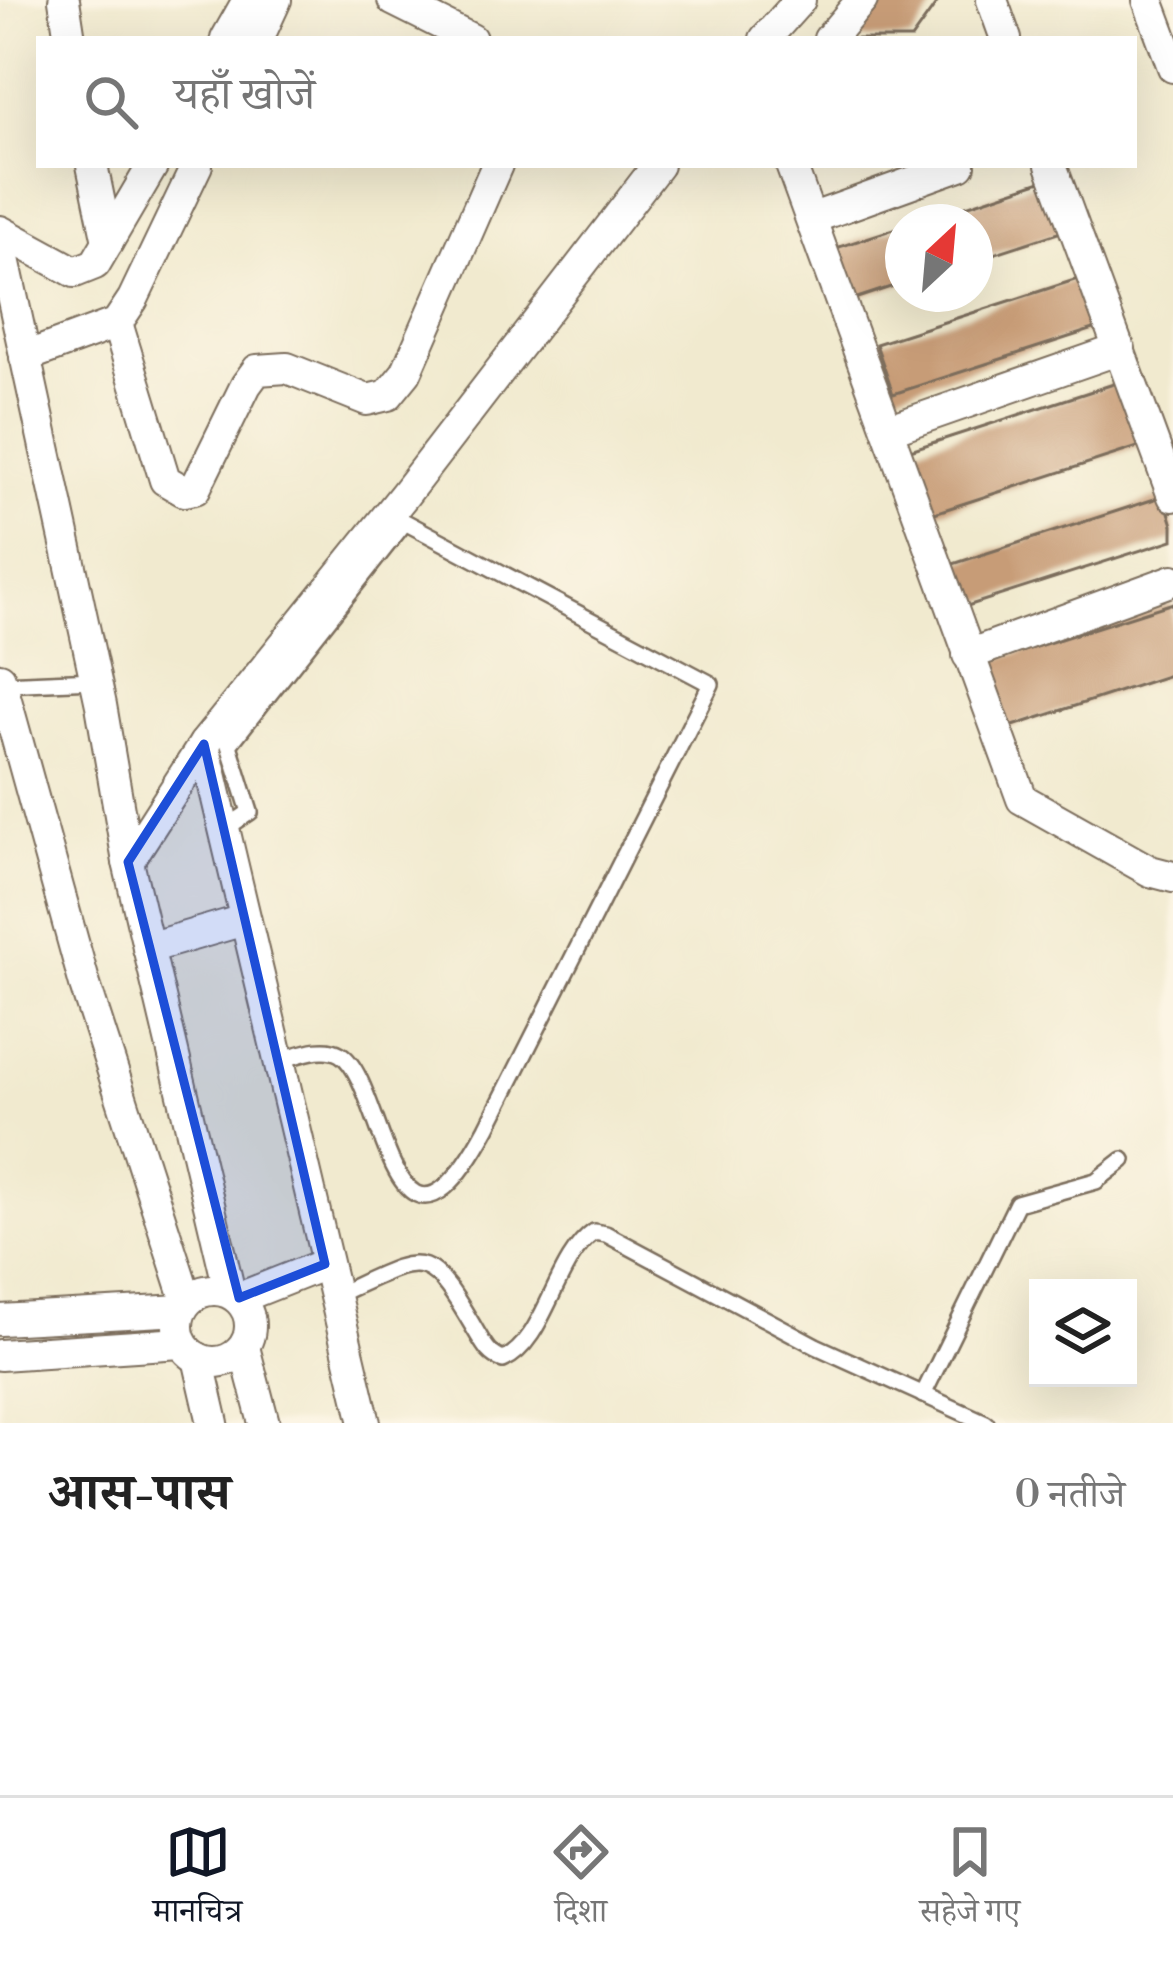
<!DOCTYPE html>
<html lang="hi">
<head>
<meta charset="utf-8">
<style>
	:root { --surface:#fff; --page:#f6f6f6; --text:#222; --muted:#767676; --line:#e0e0e0; --accent:#111827 }
	body { margin:0; font-family:"Libre Bodoni","Noto Serif Devanagari",serif; background:var(--page); color:var(--text) }
	.controls { position:absolute; right:36px; bottom:36px; display:grid; overflow:hidden; border-radius:0px; box-shadow:0 12px 48px #0002 }
	.controls button { width:108px; height:108px; display:grid; place-items:center; padding:0; border:0; border-bottom:3px solid var(--line); background:var(--surface); color:var(--text); font:60px sans-serif }
	.compass { position:absolute; left:885px; top:204px; width:108px; height:108px; border-radius:50%; background:var(--surface); box-shadow:0 12px 48px #0002; rotate:26deg }
	.list { margin:0; padding:0; list-style:none }
	h2 { display:flex; justify-content:space-between; align-items:center; height:156px; margin:0; padding:0 48px; font-size:51px }
	h2 small { font-size:39px; font-weight:400; color:var(--muted) }
	.icon { flex:none; width:66px; height:66px; fill:none; stroke:currentColor; stroke-width:2; stroke-linecap:round; stroke-linejoin:round }
	.map { position:relative; flex:none; width:1173px; height:1423px; overflow:hidden }
	.search { position:absolute; background:var(--surface); box-shadow:0 12px 48px #0002; left:36px; right:36px; top:36px; height:132px; display:flex; align-items:center; gap:30px; box-sizing:border-box; padding:0 42px; border-radius:0px; color:var(--muted); font-size:45px }
	.sheet { height:372px; background:var(--surface) }
	nav { display:flex; justify-content:space-around; align-items:center; box-sizing:border-box; height:168px; border-top:3px solid var(--line); background:var(--surface); font-size:33px; color:var(--muted) }
	nav a { display:grid; justify-items:center; gap:6px }
	nav .on { color:var(--accent) }
	.map>svg:first-child { display:block }
	.building { fill:#c79c77 }
	.lines { fill:none; stroke-linecap:round; stroke-linejoin:round }
	.lane-casing { stroke:#7b6d5c; stroke-width:20 }
	.street-casing { stroke:#7b6d5c; stroke-width:34 }
	.lane { stroke:#fff; stroke-width:15 }
	.street { stroke:#fff; stroke-width:30 }
	.marked { fill:#1d4ed8; fill-opacity:0.2; stroke:#1d4ed8; stroke-width:9; stroke-linejoin:round }
</style>
</head>
<body>
<div class="map">
<svg width="1173" height="1423" viewBox="0 0 1173 1423">
	<rect width="100%" height="100%" fill="#fcf5e5"/>
	<filter id="ink" filterUnits="userSpaceOnUse"><feTurbulence type="fractalNoise" baseFrequency=".00833" numOctaves="2"/><feDisplacementMap in="SourceGraphic" scale="24" xChannelSelector="R" yChannelSelector="G"/><feConvolveMatrix kernelMatrix="1 2 1 2 8 2 1 2 1" color-interpolation-filters="sRGB"/></filter>
	<filter id="wash" filterUnits="userSpaceOnUse"><feTurbulence type="fractalNoise" baseFrequency=".004" numOctaves="4" result="noise"/><feDisplacementMap in="SourceGraphic" scale="48" xChannelSelector="R" yChannelSelector="G"/><feGaussianBlur stdDeviation="2.7" result="paint"/><feColorMatrix in="noise" values="0 0 0 0 0 0 0 0 0 0 0 0 0 0 0 0 0 1.4 0 .05"/><feComposite in="paint" operator="in"/></filter>
	<g filter="url(#wash)">
		<rect width="100%" height="100%" fill="#f1eacf"/>
		<g id="blocks">
			<g class="building">
				<path d="M877,0H939L911,39H848Z"/>
				<path d="M1047,179L1064,231L975,260V222H918Z"/>
				<path d="M903,226V283L848,301L830,250Z"/>
				<path d="M1084,277L1100,327L893,394L876,344Z"/>
				<path d="M1123,381L1144,445L925,516L904,452Z"/>
				<path d="M1164,496L1173,525V540L964,607L950,565Z"/>
				<path d="M1173,603V674L1007,728L986,663Z"/>
			</g>
		</g>
	</g>
	<g filter="url(#ink)">
		<use href="#blocks" fill-opacity="0" stroke="#7b6d5c" stroke-width="3"/>
		<g class="lines">
			<defs>
				<g id="lane">
					<path d="M1,684L95,680"/>
					<path d="M223,830L250,812L229,745L405,522L711,684L487,1128C391,1306 386,1081 340,1054C322,1043 295,1057 276,1061"/>
					<path d="M334,1296C424,1255 425,1243 477,1333C484,1345 489,1355 503,1360C546,1341 554,1260 594,1232L606,1234L816,1346L986,1423"/>
					<path d="M923,1395L1017,1203L1096,1181L1123,1160"/>
				</g>
				<g id="street">
					<path d="M64,0L70,39"/>
					<path d="M393,0L471,39"/>
					<path d="M992,0L1006,39"/>
					<path d="M1148,0L1173,67"/>
					<path d="M226,39L248,0"/>
					<path d="M258,39L276,0"/>
					<path d="M765,39L800,0"/>
					<path d="M829,39L862,0"/>
					<path d="M92,165L108,242"/>
					<path d="M791,165L1022,799L1150,871L1173,877"/>
					<path d="M1051,165L1173,496"/>
					<path d="M813,218L960,165"/>
					<path d="M0,231L75,272L95,264L153,165"/>
					<path d="M0,240L101,705L128,862L230,1293"/>
					<path d="M117,323L165,480L184,491L195,489L246,385L257,370L287,368L367,400L388,395L406,373L497,165"/>
					<path d="M25,357L117,323L133,299L197,165"/>
					<path d="M888,430L1120,349"/>
					<path d="M968,655L1173,580"/>
					<path d="M0,678L85,985L187,1301"/>
					<path d="M204,744L365,1423"/>
					<path d="M128,862L204,744L405,494L658,165"/>
					<path d="M148,948L244,920"/>
					<circle cx="214" cy="1326" r="36"/>
					<path d="M239,1298L325,1264"/>
					<path d="M0,1320L181,1310"/>
					<path d="M244,1347L264,1423"/>
					<path d="M0,1355L181,1343"/>
					<path d="M198,1358L213,1423"/>
				</g>
			</defs>
			<use href="#lane" class="lane-casing"/>
			<use href="#street" class="street-casing"/>
			<use href="#lane" class="lane"/>
			<use href="#street" class="street"/>
		</g>
	</g>
	<path class="marked" d="M204,744L325,1264L239,1298L128,862Z"/>
</svg>
<div class="controls">
<button><svg class="icon" aria-label="layers" viewBox="0 0 24 24"><path d="M12 4l9 5-9 5-9-5zM3 14l9 5 9-5"/></svg></button>
</div>
<svg class="compass" viewBox="-18 -18 36 36"><path d="M0-13l5 13h-10z" fill="#e53935"/><path d="M0 13l5-13h-10z" fill="#767676"/></svg>
<div class="search"><svg class="icon" aria-label="search" viewBox="0 0 24 24"><circle cx="10" cy="10" r="6"/><path d="M15 15l6 6"/></svg>यहाँ खोजें</div>
</div>
<section class="sheet">
<h2>आस-पास<small>0 नतीजे</small></h2>
<ul class="list">
</ul>
</section>
<nav>
<a class="on"><svg class="icon" aria-label="map" viewBox="0 0 24 24"><path d="M3 6l6-2 6 2 6-2v14l-6 2-6-2-6 2zM9 4v14M15 6v14"/></svg>मानचित्र</a>
<a><svg class="icon" aria-label="directions" viewBox="0 0 24 24"><path d="M12 3l9 9-9 9-9-9zM9 14v-3h6M13 9l2 2-2 2"/></svg>दिशा</a>
<a><svg class="icon" aria-label="saved" viewBox="0 0 24 24"><path d="M7 4h10v16l-5-4-5 4z"/></svg>सहेजे गए</a>
</nav>
</body>
</html>
